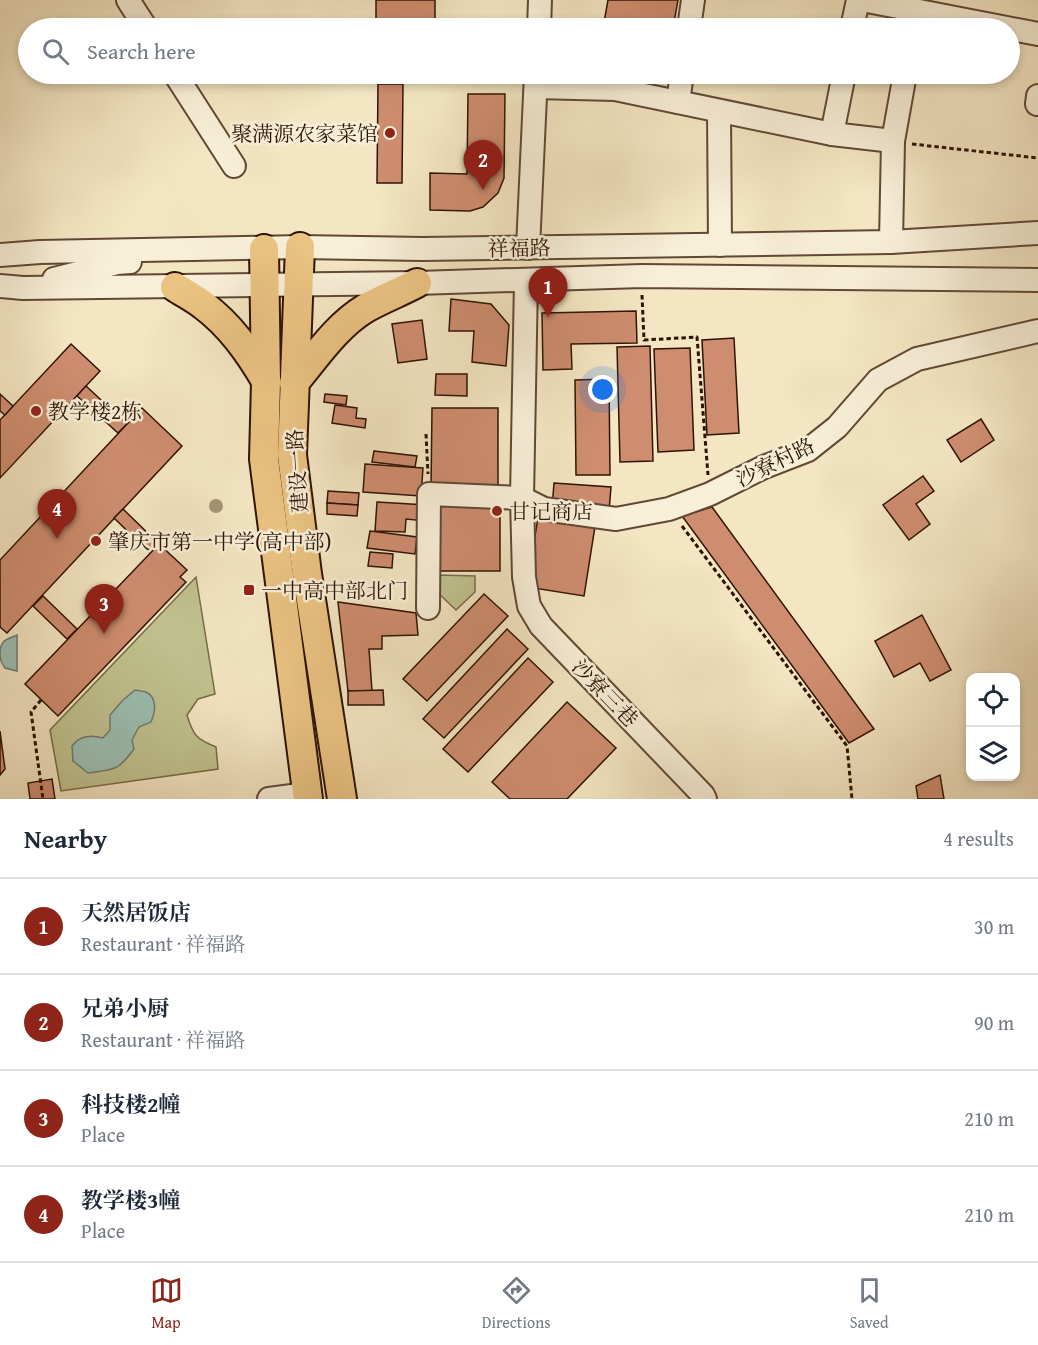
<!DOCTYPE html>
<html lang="en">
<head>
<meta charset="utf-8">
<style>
	:root { --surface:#fff; --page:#f6f6f7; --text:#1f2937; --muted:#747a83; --line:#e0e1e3; --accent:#8f2418 }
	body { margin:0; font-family:"Gentium Book Plus","Noto Serif SC",serif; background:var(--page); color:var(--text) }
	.controls { position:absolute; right:18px; bottom:18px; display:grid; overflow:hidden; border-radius:12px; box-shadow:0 3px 9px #0003 }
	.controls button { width:54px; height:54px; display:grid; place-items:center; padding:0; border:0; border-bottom:2px solid var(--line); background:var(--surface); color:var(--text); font:30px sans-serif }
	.you { position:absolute; left:603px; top:390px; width:21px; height:21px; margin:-15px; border:4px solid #fff; border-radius:50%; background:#1a73e8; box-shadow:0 0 0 9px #1a73e833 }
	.badge { display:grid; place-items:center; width:39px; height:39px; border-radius:50%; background:var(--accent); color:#fff; font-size:20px; font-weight:700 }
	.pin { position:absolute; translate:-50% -50px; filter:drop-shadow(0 2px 3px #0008) }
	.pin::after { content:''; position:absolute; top:32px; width:21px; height:18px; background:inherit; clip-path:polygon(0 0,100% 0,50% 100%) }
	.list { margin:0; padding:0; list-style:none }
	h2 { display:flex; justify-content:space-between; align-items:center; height:78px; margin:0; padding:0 24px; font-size:26px }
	h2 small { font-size:20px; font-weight:400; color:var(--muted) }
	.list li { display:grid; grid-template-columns:39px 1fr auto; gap:18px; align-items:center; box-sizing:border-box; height:96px; padding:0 24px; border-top:2px solid var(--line) }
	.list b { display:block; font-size:22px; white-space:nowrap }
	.list p { margin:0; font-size:20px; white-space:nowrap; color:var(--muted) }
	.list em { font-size:20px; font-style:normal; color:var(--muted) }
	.icon { flex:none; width:33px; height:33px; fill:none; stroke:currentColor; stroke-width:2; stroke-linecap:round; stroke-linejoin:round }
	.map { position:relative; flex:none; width:1038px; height:799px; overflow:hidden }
	.search { position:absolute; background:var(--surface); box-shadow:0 3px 9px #0003; left:18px; right:18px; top:18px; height:66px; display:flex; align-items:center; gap:15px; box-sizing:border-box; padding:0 21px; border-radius:33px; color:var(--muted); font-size:22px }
	.sheet { height:462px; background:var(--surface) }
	nav { display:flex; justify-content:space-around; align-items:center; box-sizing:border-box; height:84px; border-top:2px solid var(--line); background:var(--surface); font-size:16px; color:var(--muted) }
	nav a { display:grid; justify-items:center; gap:3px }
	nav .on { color:var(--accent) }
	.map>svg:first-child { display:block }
	.green { fill:#c0c390; stroke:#786b4a; stroke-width:1.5 }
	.water { fill:#9cc0b4; stroke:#707b6e; stroke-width:1.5 }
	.building { fill:#ce8d6f; stroke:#2f1305; stroke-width:1.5 }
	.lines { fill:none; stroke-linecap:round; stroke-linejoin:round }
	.minor-casing { stroke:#604834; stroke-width:26 }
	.major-casing { stroke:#2f1305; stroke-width:32 }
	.path { stroke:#2f1305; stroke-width:3; stroke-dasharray:4.5 3; stroke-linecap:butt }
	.minor { stroke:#f8efd8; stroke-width:22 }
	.major { stroke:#eac382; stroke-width:28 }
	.tree { fill:#a49475 }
	.poi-dot { fill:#8f2418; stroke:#f8efd8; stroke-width:2 }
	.labels { text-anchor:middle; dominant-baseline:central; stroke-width:5; stroke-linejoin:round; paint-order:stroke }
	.poi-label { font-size:21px; fill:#2f1305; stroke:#f8efd8; text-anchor:start }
	.street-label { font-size:21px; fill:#2f1305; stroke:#f8efd8 }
</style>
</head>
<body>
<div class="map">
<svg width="1038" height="799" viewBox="0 0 1038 799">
	<rect width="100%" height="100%" fill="#f4e6c3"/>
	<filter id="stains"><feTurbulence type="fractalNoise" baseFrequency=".00333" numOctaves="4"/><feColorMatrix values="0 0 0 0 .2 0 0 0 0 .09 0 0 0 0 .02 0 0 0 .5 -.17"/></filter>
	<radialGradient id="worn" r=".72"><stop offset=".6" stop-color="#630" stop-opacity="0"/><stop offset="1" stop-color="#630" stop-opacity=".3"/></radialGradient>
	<g class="green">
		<path d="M438,575L475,576V592L456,610L437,592Z"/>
		<path d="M196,577L215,694L198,699L187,715C193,735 196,739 216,747L218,769L61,791L50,730Z"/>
	</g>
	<g class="water">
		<path d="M17,635V671L5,668C1,662 0,660 0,653C0,641 6,639 17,635Z"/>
		<path d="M135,690C136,690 146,692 146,692C158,698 155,712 151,722L139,727L132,740L134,749C117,772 115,769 88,773L73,761L72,746C80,735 91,735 103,738L110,730V715L122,701Z"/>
	</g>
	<g class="building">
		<rect x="376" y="0" width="59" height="28"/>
		<path d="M608,0H678L673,28H603Z"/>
		<path d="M625,74H665L664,80Z"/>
		<path d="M378,84H403L402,183H377Z"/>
		<path d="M468,94H505L504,178L498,193L483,207L470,211L430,210V173L467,174Z"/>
		<path d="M451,299L491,304L509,325L506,366L472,362L474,331H449Z"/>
		<path d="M636,311L637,343L571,344L572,369L543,370L542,313Z"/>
		<path d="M422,320L427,359L398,363L392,324Z"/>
		<path d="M734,338L739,433L707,435L702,340Z"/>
		<path d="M71,344L100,371L0,478V420Z"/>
		<path d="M650,346L653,461L620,462L617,347Z"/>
		<path d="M690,348L694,450L658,452L654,349Z"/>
		<path d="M436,374H467V396L435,395Z"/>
		<path d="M609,379L610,475H576L575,380Z"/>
		<path d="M86,386L127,424L118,433L77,396Z"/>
		<path d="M0,394L13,406L5,415L0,411Z"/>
		<path d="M325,394L347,396L346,405L324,402Z"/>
		<path d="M335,405L357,408L356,418L366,419L365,428L332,423Z"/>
		<path d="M142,408L182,446L7,633L0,627V560Z"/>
		<path d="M432,408H498V489H431Z"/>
		<path d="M981,419L994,440L961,462L947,440Z"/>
		<path d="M374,451L417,456L415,467L372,462Z"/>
		<path d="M365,464L423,468L421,496L363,492Z"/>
		<path d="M923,476L934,491L916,504L930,524L909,540L883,505Z"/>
		<path d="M554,483L611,487L609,511L552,508Z"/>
		<path d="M328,491L359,493L358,505L327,503Z"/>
		<path d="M500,499V571H433V500Z"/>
		<path d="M377,502L427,505L426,521L406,519L405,532L375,531Z"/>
		<path d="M327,503L358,505L357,516L327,514Z"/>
		<path d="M712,507L874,729L849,743L682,516Z"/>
		<path d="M123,509L159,544L150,553L114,518Z"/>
		<path d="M539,511L596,520L584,596L527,587Z"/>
		<path d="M370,531L417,537L415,554L367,548Z"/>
		<path d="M159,544L187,570L180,577L186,582L58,716L25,684Z"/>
		<path d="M370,552L393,554L392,568L368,566Z"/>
		<path d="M484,594L508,616L427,701L403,679Z"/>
		<path d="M43,596L77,629L67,639L33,606Z"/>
		<path d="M338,602L416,613L418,635L382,636V649H369L372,691H348Z"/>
		<path d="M922,615L951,670L930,681L920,663L894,677L875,641Z"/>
		<path d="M507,629L528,649L444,738L423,719Z"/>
		<path d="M528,658L553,682L468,772L443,749Z"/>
		<path d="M383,690L384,705H348V691Z"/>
		<path d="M567,702L616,748L567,799H510L492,782Z"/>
		<path d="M0,731L5,769L0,775Z"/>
		<path d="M940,775L944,799H918L916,786Z"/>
		<path d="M52,779L55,799H30L28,783Z"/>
	</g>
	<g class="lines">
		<defs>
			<g id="minor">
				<path d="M128,0L146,28"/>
				<path d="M862,0L1038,34"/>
				<path d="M539,28L540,0"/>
				<path d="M689,28L693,0"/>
				<path d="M852,28L858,0"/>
				<path d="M175,74L234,166"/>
				<path d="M536,87L615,89L832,134L893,141"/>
				<path d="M678,102L682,74"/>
				<path d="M1037,104L1038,96"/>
				<path d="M719,111L720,245"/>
				<path d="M832,134L844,74"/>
				<path d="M891,242L893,141L905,74"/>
				<path d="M528,248L536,74"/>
				<path d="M0,255L40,252L300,247L423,249L891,242L1038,233"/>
				<path d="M54,279L117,263L130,262"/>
				<path d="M526,280L522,498L524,577L529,606L541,626L703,795L705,799"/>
				<path d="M0,286L23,288L417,283L642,276L1038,280"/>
				<path d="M428,608L429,494L522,498L544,509L616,519L669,509L710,494L764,467L808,450L837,427L878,380L917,359L1038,331"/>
				<path d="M269,799L307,794"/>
			</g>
			<g id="major">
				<path d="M300,247L292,455L307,574L342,799"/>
				<path d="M264,249L266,382L264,459L308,799"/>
				<path d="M175,287C184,293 194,298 203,305C230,325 249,352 266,381"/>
				<path d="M294,383C316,357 336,326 366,308C382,299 400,292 417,283"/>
			</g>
		</defs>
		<use href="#minor" class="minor-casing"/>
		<use href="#major" class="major-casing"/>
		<g class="path">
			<path d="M912,144L1038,158"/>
			<path d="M642,295L644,340L697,337L708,475"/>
			<path d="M426,434L428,474"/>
			<path d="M682,526L847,746L852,799"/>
			<path d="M41,700L31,712L43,799"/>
		</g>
		<use href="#minor" class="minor"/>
		<use href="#major" class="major"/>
	</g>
	<circle class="tree" cx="216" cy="506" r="7"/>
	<g class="poi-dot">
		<circle cx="390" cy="133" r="6"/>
		<circle cx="36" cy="411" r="6"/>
		<circle cx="497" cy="511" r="6"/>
		<circle cx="96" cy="541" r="6"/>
		<rect x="243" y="584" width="12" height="12" rx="3"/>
	</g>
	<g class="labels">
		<g class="poi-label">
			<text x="378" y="133" text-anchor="end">聚满源农家菜馆</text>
			<text x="48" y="411">教学楼2栋</text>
			<text x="509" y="511">甘记商店</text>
			<text x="108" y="541">肇庆市第一中学(高中部)</text>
			<text x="261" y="590">一中高中部北门</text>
		</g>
		<g class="street-label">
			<text transform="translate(519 248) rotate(-1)">祥福路</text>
			<text transform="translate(775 462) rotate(-26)">沙寮村路</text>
			<text transform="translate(297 471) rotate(-94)">建设一路</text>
			<text transform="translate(605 693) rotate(46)">沙寮三巷</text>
		</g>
	</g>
	<rect width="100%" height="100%" filter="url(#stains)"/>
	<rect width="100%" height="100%" fill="url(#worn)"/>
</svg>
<div class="controls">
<button><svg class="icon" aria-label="locate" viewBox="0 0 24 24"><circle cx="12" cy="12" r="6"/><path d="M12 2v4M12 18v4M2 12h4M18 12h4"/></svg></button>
<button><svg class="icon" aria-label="layers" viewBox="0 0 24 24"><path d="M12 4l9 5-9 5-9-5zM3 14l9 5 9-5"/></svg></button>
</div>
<div class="you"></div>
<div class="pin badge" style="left:548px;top:317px">1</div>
<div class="pin badge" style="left:483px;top:190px">2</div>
<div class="pin badge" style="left:104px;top:634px">3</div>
<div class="pin badge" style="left:57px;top:539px">4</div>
<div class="search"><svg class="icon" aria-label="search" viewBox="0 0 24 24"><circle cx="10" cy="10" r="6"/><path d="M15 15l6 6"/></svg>Search here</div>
</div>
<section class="sheet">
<h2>Nearby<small>4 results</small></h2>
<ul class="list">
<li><span class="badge">1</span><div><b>天然居饭店</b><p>Restaurant · 祥福路</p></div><em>30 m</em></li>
<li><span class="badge">2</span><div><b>兄弟小厨</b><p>Restaurant · 祥福路</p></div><em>90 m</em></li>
<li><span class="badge">3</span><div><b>科技楼2幢</b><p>Place</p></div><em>210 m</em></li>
<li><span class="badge">4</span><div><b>教学楼3幢</b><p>Place</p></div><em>210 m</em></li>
</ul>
</section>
<nav>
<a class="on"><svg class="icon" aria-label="map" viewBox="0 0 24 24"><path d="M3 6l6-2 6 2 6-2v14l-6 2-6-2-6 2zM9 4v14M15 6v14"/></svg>Map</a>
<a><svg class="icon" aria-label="directions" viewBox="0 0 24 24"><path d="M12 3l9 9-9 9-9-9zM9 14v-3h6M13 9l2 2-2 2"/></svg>Directions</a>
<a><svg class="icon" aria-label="saved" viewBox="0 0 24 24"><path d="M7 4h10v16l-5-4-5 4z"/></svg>Saved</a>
</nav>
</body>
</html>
